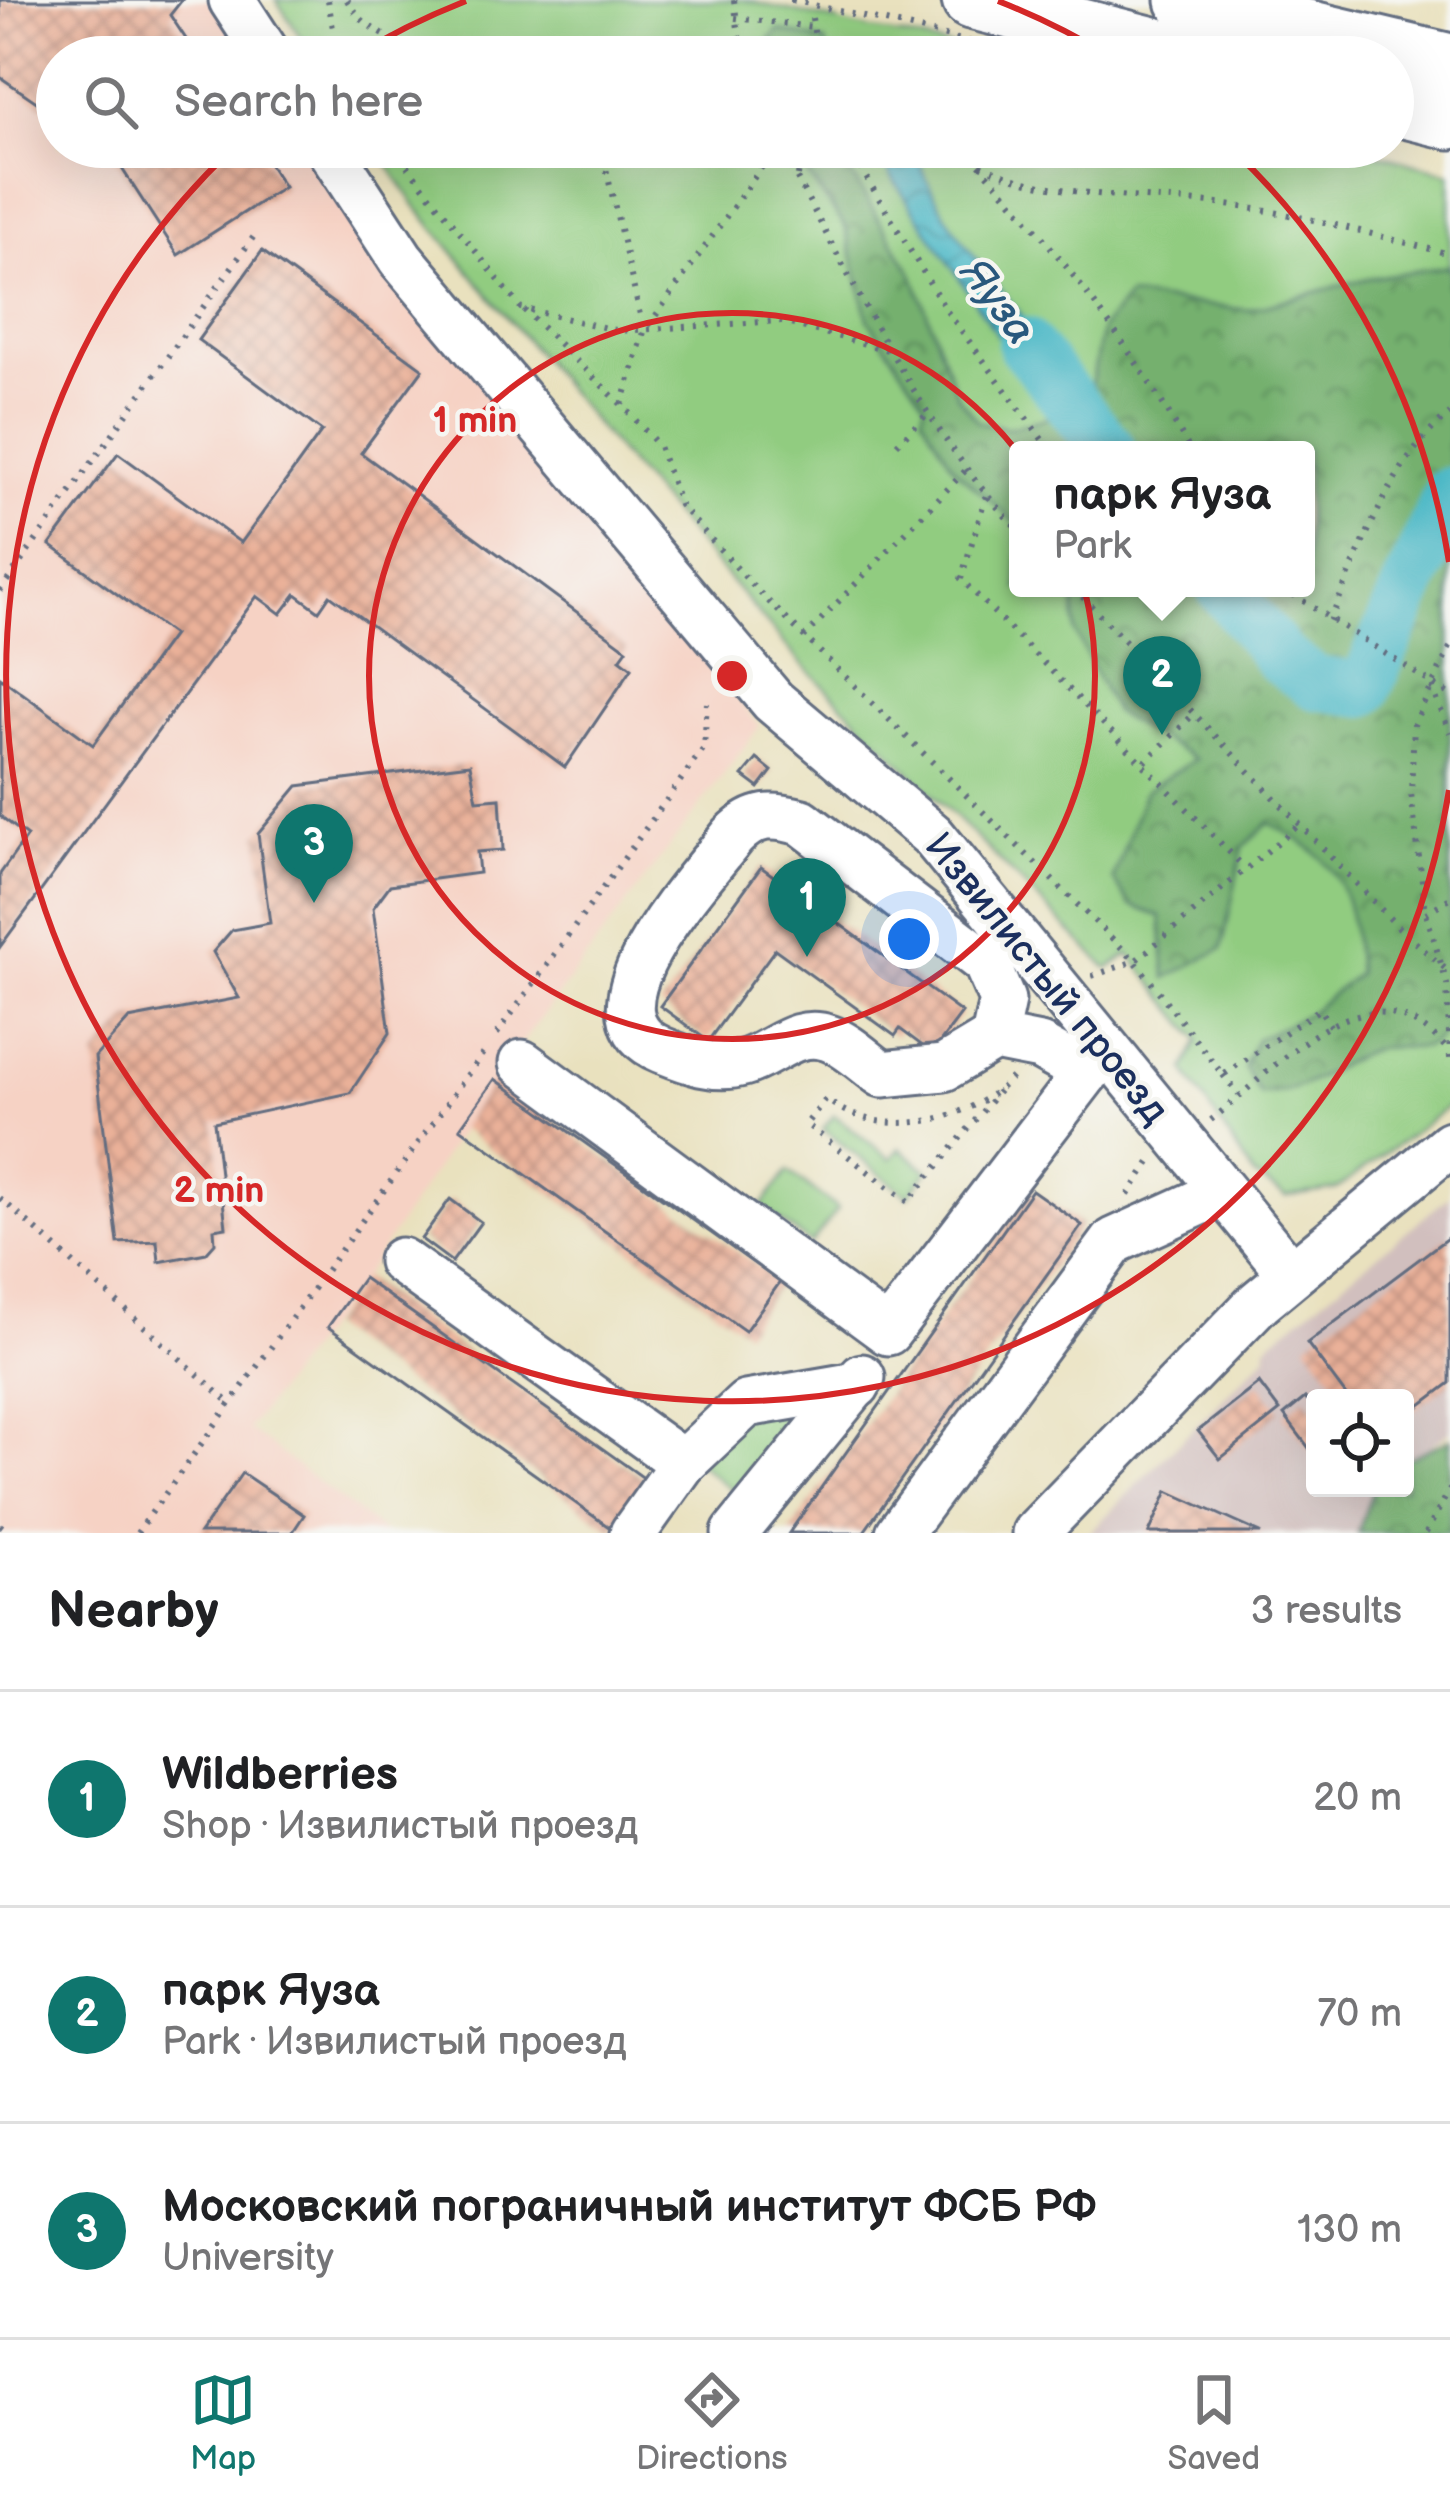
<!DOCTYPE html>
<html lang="en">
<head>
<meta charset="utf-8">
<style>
	:root { --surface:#fff; --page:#f2f2f2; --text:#202124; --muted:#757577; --line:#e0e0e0; --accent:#0f766e }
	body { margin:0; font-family:"Balsamiq Sans",sans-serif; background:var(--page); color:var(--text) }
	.controls { position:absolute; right:36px; bottom:36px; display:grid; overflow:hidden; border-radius:12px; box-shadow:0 12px 48px #0002 }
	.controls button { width:108px; height:108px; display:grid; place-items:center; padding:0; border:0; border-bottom:3px solid var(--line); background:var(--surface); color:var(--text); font:60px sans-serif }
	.you { position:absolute; left:909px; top:939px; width:42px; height:42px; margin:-30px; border:9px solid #fff; border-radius:50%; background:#1a73e8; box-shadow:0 0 0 18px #1a73e833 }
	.badge { display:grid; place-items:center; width:78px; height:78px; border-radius:50%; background:var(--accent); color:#fff; font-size:39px; font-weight:700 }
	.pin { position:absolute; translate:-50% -99px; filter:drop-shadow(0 3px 6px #0008) }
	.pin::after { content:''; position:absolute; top:63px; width:42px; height:36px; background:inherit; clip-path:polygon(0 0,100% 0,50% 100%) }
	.popup { position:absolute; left:1009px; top:441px; width:306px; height:156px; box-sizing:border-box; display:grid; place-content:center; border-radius:12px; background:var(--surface); filter:drop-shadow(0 3px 9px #0005); font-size:39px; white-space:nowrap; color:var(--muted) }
	.popup b { font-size:45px; color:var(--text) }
	.popup::after { content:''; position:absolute; left:50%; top:100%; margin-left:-24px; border:24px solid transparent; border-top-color:var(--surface) }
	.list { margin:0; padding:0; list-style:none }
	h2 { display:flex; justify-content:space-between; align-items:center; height:156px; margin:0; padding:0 48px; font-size:51px }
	h2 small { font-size:39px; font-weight:400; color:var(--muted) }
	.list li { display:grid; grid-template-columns:78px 1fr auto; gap:36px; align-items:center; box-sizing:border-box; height:216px; padding:0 48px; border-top:3px solid var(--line) }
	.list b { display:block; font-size:45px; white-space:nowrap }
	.list p { margin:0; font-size:39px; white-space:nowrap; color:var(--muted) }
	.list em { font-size:39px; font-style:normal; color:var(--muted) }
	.icon { flex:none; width:66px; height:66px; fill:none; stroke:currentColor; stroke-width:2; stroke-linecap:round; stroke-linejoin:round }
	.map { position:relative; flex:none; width:1450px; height:1533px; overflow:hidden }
	.search { position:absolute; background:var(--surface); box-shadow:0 12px 48px #0002; left:36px; right:36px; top:36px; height:132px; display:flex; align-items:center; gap:30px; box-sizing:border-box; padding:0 42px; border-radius:66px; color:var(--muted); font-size:45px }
	.sheet { height:804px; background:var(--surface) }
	nav { display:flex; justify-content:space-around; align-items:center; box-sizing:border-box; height:168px; border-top:3px solid var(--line); background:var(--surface); font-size:33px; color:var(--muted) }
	nav a { display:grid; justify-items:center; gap:6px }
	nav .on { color:var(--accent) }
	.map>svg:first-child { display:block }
	.built { fill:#f6d2c4 }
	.industrial { fill:#d1bfbe; fill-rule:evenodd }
	.green { fill:#91cc80; stroke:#567e6f; stroke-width:3; fill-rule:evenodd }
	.forest { fill:url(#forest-crowns); stroke:#487066; stroke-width:3 }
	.water { fill:url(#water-waves); stroke:#337492; stroke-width:3 }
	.pier { fill:#e9e1be }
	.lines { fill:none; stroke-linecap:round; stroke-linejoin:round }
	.river { stroke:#4bb8c6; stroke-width:54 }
	.building { fill:url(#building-cross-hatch) }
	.minor-casing { stroke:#636d80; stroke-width:51 }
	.major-casing { stroke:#636d80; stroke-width:63 }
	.path { stroke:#636d80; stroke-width:6; stroke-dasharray:3 9; stroke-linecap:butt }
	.minor { stroke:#fff; stroke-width:45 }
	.major { stroke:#fff; stroke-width:57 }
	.path-bridge { stroke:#636d80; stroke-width:6; stroke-dasharray:3 9; stroke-linecap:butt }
	.ring { fill:none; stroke:#d62828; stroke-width:6 }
	.labels { text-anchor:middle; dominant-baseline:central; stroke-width:9; stroke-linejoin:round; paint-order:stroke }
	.street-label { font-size:39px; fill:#1b2f5e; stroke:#f6f6f2 }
	.water-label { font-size:42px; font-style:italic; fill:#29587d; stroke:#f6f6f2 }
	.centre { fill:#d62828; stroke:#f6f6f2; stroke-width:6 }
	.ring-label { font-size:36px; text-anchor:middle; font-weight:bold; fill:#d62828; stroke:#f6f6f2; stroke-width:9; stroke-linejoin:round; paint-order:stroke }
</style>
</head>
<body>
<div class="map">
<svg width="1450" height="1533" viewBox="0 0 1450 1533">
	<defs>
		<pattern id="forest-crowns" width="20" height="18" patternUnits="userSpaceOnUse" patternTransform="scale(3)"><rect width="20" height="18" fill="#74b06e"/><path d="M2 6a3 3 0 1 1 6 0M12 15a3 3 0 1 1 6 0" fill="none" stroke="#5e905e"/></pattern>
		<pattern id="water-waves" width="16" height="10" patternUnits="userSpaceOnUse" patternTransform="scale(3)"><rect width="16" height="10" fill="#4bb8c6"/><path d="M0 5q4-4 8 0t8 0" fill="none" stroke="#3e96a4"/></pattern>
		<pattern id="building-cross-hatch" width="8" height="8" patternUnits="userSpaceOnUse" patternTransform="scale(3)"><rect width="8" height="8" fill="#eab199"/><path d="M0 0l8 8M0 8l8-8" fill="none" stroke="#bd9080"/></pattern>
	</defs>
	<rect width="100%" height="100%" fill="#f6f6f2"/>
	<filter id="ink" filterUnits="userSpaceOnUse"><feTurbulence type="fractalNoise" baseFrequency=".00833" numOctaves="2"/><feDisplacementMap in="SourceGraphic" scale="24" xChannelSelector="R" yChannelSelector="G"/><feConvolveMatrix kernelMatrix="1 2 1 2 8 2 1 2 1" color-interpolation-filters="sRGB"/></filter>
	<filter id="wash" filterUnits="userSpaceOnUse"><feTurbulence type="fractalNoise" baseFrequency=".004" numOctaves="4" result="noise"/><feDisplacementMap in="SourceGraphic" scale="48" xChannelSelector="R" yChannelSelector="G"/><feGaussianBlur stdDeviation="2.7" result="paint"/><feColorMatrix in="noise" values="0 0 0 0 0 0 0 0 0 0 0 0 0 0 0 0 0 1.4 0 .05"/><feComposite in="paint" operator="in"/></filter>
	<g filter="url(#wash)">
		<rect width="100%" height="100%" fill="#e9e1be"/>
		<path class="built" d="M0,0H211L248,57H57V147H306L693,632L696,650L760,726L495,1079L363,1278L248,1429L385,1533H0Z"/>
		<path class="industrial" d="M1450,1196V1431L1426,1449L1402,1533H1089L1267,1354L1266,1345ZM1315,1398H1405V1488H1315Z"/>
		<g class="green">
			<path d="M276,0H744L996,57H314Z"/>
			<path d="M376,147H1352L1450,173V1105L1337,1189L1286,1197L1254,1176L1185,1070L1199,1040L1129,954L1108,969L801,663L605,436L415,205ZM1018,450H1306V588H1018Z"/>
			<path d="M834,1115L891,1159L900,1148L928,1171L908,1196L823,1129Z"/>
			<path d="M788,1171L838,1209L811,1244L761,1207Z"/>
			<path d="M851,1389L751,1506L693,1459L748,1406Z"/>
		</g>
		<g class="forest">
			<path d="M778,30L825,42L830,57H756Z"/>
			<path d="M787,147H844L846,166L913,274L957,395L978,422L1009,428L1068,412L1090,391L1102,328L1128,296L1248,310L1368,278L1450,266V1022C1428,1064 1407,1040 1376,1049C1331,1063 1312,1093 1260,1094L1244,1067L1256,1039L1309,1013L1357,974C1351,894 1343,860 1269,823L1243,847L1222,949L1166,978L1161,917L1130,905L1113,879L1145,791L1195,759L1115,713L1075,632L1074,588H1306V450H1018V525L955,469L922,416L925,403L868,319L845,226Z"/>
			<path d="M1450,1439V1533H1358L1373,1488H1405V1460Z"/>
		</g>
		<path class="water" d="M879,147H914C944,240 1024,312 1082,389L1064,406L1050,409L1026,378L890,174Z"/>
		<path class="pier" d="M836,0H894L900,35L839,22Z"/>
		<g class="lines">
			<g class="river">
				<path d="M1024,344L1109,450"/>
				<path d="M1223,588L1281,659L1316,683L1364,690L1450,493"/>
			</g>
		</g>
		<g id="blocks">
			<g class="building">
				<path d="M0,0H182L170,15L198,57H57V116L0,77Z"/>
				<path d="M108,147H258L284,187L178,255Z"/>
				<path d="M262,251L423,369L361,453L627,649L620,659L632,668L565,767L330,595L319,611L296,594L281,614L257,596L0,947V874L27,836L0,816V677L93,745L173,635L50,545L118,453L241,543L322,431L198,340Z"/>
				<path d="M757,759L772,771L759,788L743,776Z"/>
				<path d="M470,764L477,800L500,798L503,850L477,852L479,873L390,885L373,908L390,1033L350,1093L214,1122L226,1227L214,1229L215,1243L206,1253L159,1262L157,1241L118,1243L95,1057L129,1019L239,998L213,952L232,930L270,923L258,834L298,786Z"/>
				<path d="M761,867L962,1013L932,1053L900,1029L895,1036L775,949L708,1041L660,1006Z"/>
				<path d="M495,1079L780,1282L745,1331L460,1128Z"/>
				<path d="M1032,1190L1082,1225L863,1533H789Z"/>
				<path d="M450,1199L481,1222L452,1262L421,1239Z"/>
				<path d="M1450,1236V1383L1405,1417V1398H1348L1307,1343Z"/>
				<path d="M363,1278L648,1481L613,1530L328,1327Z"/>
				<path d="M1259,1383L1280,1411L1220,1459L1198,1431Z"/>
				<path d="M1305,1398L1315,1411V1456L1284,1415Z"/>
				<path d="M242,1473L304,1515L292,1533H200Z"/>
				<path d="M1168,1491L1236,1522L1261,1533H1149Z"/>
			</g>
		</g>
	</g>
	<g filter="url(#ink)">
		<use href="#blocks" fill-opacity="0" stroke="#636d80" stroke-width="3"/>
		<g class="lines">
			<defs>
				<g id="minor">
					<path d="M232,0L269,57"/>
					<path d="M328,147L401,259L773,701L932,835L1291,1274"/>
					<path d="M994,1038L1002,1000L986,963L802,822C772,814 756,813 733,836C702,877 571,1013 662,1050C687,1060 715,1071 743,1063C773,1055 795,1026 829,1038C847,1044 866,1063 882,1074L944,1068L994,1038L1040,1047L1086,1073L1108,1052"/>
					<path d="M522,1063L888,1332L1086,1073"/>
					<path d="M401,1261L683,1463L746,1404L857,1385"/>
					<path d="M633,1533L683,1463"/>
					<path d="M735,1533L862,1377"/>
					<path d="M899,1533L1114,1241L1220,1193"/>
					<path d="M1035,1533L1259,1302L1450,1144"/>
				</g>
				<g id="major">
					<path d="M971,0L1196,57"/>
					<path d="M1185,0L1450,63"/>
					<path d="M1393,106L1450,120"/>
				</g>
			</defs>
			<use href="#minor" class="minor-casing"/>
			<use href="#major" class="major-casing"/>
			<g class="path">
				<path d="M328,0L338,57"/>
				<path d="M347,0C374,48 432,49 481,57"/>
				<path d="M734,0L742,57"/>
				<path d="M790,0H792"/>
				<path d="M735,18L813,27"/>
				<path d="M812,18L818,57"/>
				<path d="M923,47L961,57"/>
				<path d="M392,147L521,308L619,331L779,321L895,352"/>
				<path d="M601,147L644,332"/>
				<path d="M776,147L644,332L622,405L659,446L680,505L757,590L1135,961L1223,1075L1320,1009L1330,1026"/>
				<path d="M780,147C848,272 921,428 1018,530"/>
				<path d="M848,147L946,310L1050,450"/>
				<path d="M963,147C1046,234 1132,346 1190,450"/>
				<path d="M981,165C1062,202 1148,194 1234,206C1307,215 1378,236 1450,254"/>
				<path d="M798,176L802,147"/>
				<path d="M524,310L622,405"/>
				<path d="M897,444L927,414"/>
				<path d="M986,496L961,579L1245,868"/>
				<path d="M1074,588L1396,925L1450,973"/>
				<path d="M1283,588L1450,695"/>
				<path d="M0,591L257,232"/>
				<path d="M1330,621C1357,558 1393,455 1450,414"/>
				<path d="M804,637L967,469"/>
				<path d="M1450,647L1414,725L1411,793L1426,913L1447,984L1450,1058"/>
				<path d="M1432,687L1450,733"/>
				<path d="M1145,762L1196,712"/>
				<path d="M1426,913L1450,898"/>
				<path d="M1092,976L1135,961L1300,824"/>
				<path d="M497,1034L704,748L707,703"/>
				<path d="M1223,1075L1239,1095"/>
				<path d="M999,1091L908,1202L806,1124L826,1099C878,1141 970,1124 1013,1076"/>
				<path d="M1211,1120C1281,1066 1363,956 1446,1048L1450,1044"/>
				<path d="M1128,1195L1151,1161"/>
				<path d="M0,1198L230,1403"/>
				<path d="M0,1525L10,1533"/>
				<path d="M137,1533L486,1049"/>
				<path d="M1426,1533L1450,1489"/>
			</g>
			<use href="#minor" class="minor"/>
			<use href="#major" class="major"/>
			<path class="path-bridge" d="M792,0L975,43"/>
		</g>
	</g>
	<g class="ring">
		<circle cx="732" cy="676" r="363"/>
		<path d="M1449 790A726 726 0 1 1 232 149M353 57A726 726 0 0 1 466 1M998 1A726 726 0 0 1 1111 57M1232 149A726 726 0 0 1 1449 562"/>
	</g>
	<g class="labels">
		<g class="street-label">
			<text transform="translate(1046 979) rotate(51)">Извилистый проезд</text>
		</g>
		<g class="water-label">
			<text transform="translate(997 302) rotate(53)">Яуза</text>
		</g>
	</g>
	<circle cx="732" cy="676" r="18" class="centre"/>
	<g class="ring-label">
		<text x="475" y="432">1 min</text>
		<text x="219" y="1202">2 min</text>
	</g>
</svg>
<div class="controls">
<button><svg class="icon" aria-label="locate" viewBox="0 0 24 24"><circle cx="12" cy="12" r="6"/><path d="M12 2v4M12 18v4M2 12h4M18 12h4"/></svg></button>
</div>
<div class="you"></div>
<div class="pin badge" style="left:807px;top:957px">1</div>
<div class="pin badge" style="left:1162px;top:735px">2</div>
<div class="popup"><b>парк Яуза</b>Park</div>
<div class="pin badge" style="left:314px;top:903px">3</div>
<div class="search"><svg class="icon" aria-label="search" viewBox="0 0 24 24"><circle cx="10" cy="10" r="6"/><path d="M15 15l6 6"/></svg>Search here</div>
</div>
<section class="sheet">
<h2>Nearby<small>3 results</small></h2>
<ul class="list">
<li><span class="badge">1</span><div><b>Wildberries</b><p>Shop · Извилистый проезд</p></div><em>20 m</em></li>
<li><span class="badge">2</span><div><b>парк Яуза</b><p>Park · Извилистый проезд</p></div><em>70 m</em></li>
<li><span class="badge">3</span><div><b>Московский пограничный институт ФСБ РФ</b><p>University</p></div><em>130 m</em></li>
</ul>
</section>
<nav>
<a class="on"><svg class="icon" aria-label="map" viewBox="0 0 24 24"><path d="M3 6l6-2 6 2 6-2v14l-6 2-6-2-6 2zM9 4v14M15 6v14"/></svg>Map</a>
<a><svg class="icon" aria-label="directions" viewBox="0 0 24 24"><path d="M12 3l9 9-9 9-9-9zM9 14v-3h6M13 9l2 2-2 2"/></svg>Directions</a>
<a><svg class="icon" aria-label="saved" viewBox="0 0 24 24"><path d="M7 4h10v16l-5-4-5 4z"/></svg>Saved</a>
</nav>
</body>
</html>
